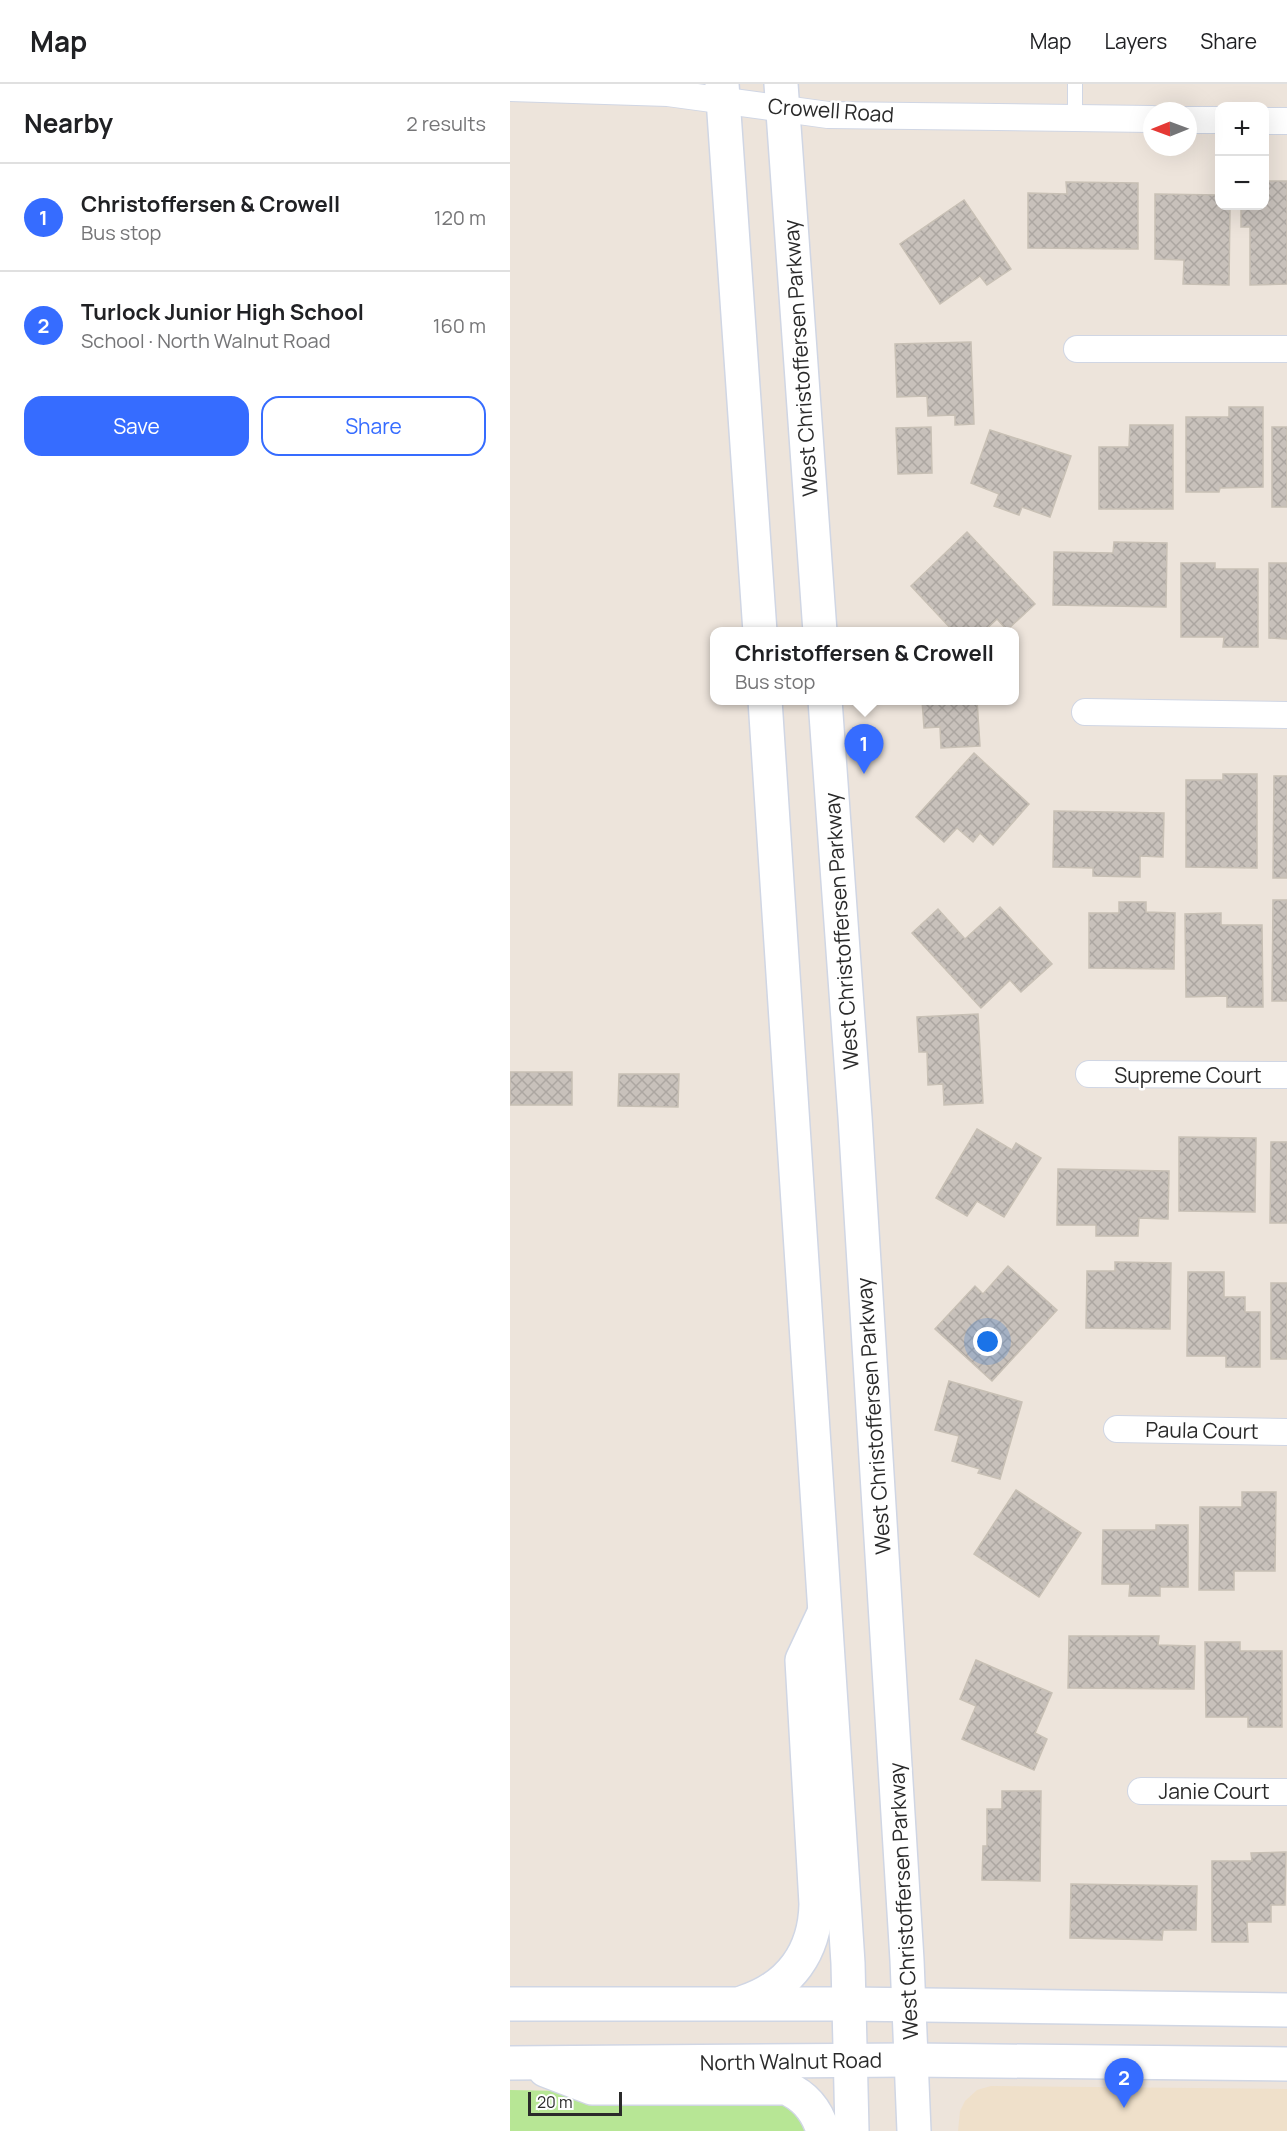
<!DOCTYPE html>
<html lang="en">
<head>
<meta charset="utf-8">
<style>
	:root { --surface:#fff; --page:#f6f6f6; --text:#202124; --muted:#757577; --line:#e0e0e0; --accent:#366cff }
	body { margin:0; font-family:Manrope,sans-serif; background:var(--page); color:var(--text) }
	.controls { position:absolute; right:18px; top:18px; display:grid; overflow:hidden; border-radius:12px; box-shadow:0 6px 24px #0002 }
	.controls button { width:54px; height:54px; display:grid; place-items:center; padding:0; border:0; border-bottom:2px solid var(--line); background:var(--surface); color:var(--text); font:30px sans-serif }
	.compass { position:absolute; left:633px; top:18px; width:54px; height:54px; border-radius:50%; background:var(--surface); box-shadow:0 6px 24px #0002; rotate:269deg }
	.scale { position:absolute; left:18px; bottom:15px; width:94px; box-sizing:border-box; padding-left:6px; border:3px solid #2a2a2a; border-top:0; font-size:16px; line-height:21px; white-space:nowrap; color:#2a2a2a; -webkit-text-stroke:4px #fff; paint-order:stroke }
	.you { position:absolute; left:478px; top:1258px; width:21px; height:21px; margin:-15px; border:4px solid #fff; border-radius:50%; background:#1a73e8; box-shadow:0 0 0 9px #1a73e833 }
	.badge { display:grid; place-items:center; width:39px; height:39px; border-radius:50%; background:var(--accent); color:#fff; font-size:20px; font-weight:700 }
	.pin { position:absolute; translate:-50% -50px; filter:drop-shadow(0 2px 3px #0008) }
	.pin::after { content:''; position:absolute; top:32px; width:21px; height:18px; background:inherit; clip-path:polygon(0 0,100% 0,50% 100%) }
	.popup { position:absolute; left:200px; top:543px; width:309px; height:78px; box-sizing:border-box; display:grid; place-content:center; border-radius:12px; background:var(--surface); filter:drop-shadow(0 2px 4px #0005); font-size:20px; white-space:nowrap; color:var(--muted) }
	.popup b { font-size:22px; color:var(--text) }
	.popup::after { content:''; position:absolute; left:50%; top:100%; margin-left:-12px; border:12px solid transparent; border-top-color:var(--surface) }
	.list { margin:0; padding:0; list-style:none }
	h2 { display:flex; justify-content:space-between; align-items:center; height:78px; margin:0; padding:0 24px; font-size:26px }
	h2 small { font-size:20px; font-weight:400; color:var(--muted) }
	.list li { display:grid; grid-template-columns:39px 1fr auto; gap:18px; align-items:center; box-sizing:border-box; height:108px; padding:0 24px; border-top:2px solid var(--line) }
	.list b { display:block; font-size:22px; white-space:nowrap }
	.list p { margin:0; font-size:20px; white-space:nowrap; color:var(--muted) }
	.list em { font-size:20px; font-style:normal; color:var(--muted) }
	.actions { display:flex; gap:12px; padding:18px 24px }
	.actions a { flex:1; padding:14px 0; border:2px solid var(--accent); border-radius:18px; text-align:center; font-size:21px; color:var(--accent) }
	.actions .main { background:var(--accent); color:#fff }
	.map { position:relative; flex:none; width:777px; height:2047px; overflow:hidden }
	header { display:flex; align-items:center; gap:36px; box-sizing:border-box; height:84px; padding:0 30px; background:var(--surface); border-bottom:2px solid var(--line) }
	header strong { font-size:28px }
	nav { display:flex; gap:33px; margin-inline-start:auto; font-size:21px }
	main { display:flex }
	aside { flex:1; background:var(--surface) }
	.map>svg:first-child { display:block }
	.education { fill:#efe0ca }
	.park { fill:#b7e695 }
	.building { fill:url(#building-cross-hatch); stroke:#c8c0b5; stroke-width:1.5 }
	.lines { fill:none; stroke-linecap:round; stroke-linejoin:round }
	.service-casing { stroke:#d0d6e4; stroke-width:16 }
	.minor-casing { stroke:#d0d6e4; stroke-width:28 }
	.tertiary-casing { stroke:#d0d6e4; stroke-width:36 }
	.service { stroke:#fff; stroke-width:14 }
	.minor { stroke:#fff; stroke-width:26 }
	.tertiary { stroke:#fff; stroke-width:33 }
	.labels { text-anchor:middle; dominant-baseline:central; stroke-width:5; stroke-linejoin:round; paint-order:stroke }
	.street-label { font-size:21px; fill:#2a2a2a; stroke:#fff }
</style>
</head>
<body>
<header>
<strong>Map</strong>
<nav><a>Map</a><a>Layers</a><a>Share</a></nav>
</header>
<main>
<aside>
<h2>Nearby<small>2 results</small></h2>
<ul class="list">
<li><span class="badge">1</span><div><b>Christoffersen &amp; Crowell</b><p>Bus stop</p></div><em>120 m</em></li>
<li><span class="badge">2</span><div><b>Turlock Junior High School</b><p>School · North Walnut Road</p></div><em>160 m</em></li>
</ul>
<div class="actions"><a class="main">Save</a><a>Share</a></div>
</aside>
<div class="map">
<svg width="777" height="2047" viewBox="0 0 777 2047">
	<defs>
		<pattern id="building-cross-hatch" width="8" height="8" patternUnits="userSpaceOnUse" patternTransform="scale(1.5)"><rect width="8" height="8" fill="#c8c1bb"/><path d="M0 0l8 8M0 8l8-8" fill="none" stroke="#aca6a1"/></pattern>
	</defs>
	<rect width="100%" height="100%" fill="#ede4db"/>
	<path class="education" d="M481,2002L777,2005V2047H448L450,2027L455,2017L467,2006Z"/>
	<path class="park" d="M0,2006L262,2011L277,2016L301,2047H0Z"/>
	<g class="building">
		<path d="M754,97H777V200L740,201V143H731V122H754Z"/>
		<path d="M556,98L628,99V165L518,164V109L557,110Z"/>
		<path d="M645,110L710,111V122H720L719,201L673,200L674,176L645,175Z"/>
		<path d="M454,116L501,185L477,201L470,192L430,220L390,160Z"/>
		<path d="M461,258L464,340L445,341V331L418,332L417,312L387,313L385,260Z"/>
		<path d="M719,323H753V403L710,404L709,408H676V333H719Z"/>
		<path d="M620,341H663V425H589V363H619Z"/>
		<path d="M421,343L422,389L388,390L386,344Z"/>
		<rect x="762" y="343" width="15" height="80"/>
		<path d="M480,346L561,372L540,433L512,423L509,431L484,422L489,410L461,399Z"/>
		<path d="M457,448L525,520L497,546L487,535L473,548H444L401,502Z"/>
		<path d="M604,458L657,459L656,523L543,521L544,468L603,469Z"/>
		<path d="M671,479H705V485H748V563H713L714,553H671Z"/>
		<path d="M759,479H777V555L759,554Z"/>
		<path d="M412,616H467L470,662L431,664L430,643L414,644Z"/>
		<path d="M464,669L519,720L483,761L470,749L463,758L447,744L434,758L406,733Z"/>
		<path d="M713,690H747V784L676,783V696H713Z"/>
		<path d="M764,692H777V794H763Z"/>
		<path d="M544,727L654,729L653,773L630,772V793L583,792V784L543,783Z"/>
		<path d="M763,816H777V917H762Z"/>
		<path d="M609,818H636V828L665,829L664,885L579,884V829H609Z"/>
		<path d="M490,823L542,880L511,908L500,896L471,924L402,849L428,825L455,855Z"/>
		<path d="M711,829V841H752L753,923H717V912L676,913L675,830Z"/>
		<path d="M468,930L473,1019L434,1021L433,1000L418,1001L417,968H409L407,933Z"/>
		<rect x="0" y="988" width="62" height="33"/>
		<path d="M109,990H169L168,1023L108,1022Z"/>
		<path d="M467,1045L502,1066L506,1059L531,1074L494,1133L467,1117L457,1132L426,1114Z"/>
		<path d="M669,1053L746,1054L745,1128L669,1127Z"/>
		<path d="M761,1058H777V1139H760Z"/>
		<path d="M548,1085L659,1087L658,1135L629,1134L628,1152H586V1141H547Z"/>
		<path d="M605,1178L661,1179L660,1245L576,1244L577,1187H605Z"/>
		<path d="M498,1182L547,1226L482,1297L425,1245L465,1202L473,1210Z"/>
		<path d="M678,1188H714V1213H735V1228H750V1283H716V1272H677Z"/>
		<rect x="761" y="1199" width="16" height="76"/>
		<path d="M439,1297L512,1318L490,1395L468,1389L470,1385L442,1377L449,1352L425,1346Z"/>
		<path d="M506,1406L571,1449L529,1513L464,1470Z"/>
		<path d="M732,1408H766L765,1487H724V1506H689L690,1423H732Z"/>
		<path d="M646,1441H678V1503H650V1512H619L620,1500H592L593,1446H646Z"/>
		<path d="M559,1552H649L648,1561L685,1562L684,1605L558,1604Z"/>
		<path d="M695,1558H730V1567H772V1643H738V1633H696Z"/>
		<path d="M466,1576L542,1609L525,1649L537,1655L524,1686L452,1655L466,1622L450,1615Z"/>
		<path d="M492,1707H531L530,1797L472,1796L473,1762H477V1725H492Z"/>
		<path d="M776,1768L775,1821H761V1838H737L738,1858H702V1777H742L741,1769Z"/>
		<path d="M561,1800L687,1802L686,1846H653L652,1856L560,1854Z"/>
	</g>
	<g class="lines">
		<defs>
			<path id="service" d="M565,0V34"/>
			<g id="minor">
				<path d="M0,4L158,9L318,31L642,35"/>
				<path d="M678,36H710"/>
				<path d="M754,37H777"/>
				<path d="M567,265H777"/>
				<path d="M575,628L777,631"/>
				<path d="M579,990L777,991"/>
				<path d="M607,1345L777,1348"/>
				<path d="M631,1707L777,1708"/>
			</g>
			<g id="tertiary">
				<path d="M212,0L250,548"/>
				<path d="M271,0L310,548"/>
				<path d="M255,616L338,1879L342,2047"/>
				<path d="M315,616L345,1033L397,1876L404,2047"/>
				<path d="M234,1918C280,1903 305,1868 306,1820L292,1576L314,1529"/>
				<path d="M0,1920H339L777,1926"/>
				<path d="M0,1979L402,1976L777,1980"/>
				<path d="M35,1986L82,2004H276C295,2012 307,2027 313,2047"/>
			</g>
		</defs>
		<use href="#service" class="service-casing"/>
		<use href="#minor" class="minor-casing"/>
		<use href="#tertiary" class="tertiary-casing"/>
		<use href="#service" class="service"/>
		<use href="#minor" class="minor"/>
		<use href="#tertiary" class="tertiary"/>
	</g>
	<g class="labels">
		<g class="street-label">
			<text transform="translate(321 26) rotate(4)">Crowell Road</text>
			<text transform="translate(290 274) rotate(-94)">West Christoffersen Parkway</text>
			<text transform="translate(331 847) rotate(-94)">West Christoffersen Parkway</text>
			<text x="678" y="991">Supreme Court</text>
			<text transform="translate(363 1332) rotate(-94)">West Christoffersen Parkway</text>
			<text transform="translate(692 1346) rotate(1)">Paula Court</text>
			<text x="704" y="1707">Janie Court</text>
			<text transform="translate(393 1817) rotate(-93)">West Christoffersen Parkway</text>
			<text transform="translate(281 1977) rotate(-1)">North Walnut Road</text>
		</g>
	</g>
</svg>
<div class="controls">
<button>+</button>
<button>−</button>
</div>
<svg class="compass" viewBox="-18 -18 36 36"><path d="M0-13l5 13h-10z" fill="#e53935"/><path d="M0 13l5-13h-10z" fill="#757577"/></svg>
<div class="scale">20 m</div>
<div class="you"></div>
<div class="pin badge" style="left:354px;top:690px">1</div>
<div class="popup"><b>Christoffersen &amp; Crowell</b>Bus stop</div>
<div class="pin badge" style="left:614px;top:2024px">2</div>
</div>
</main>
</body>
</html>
